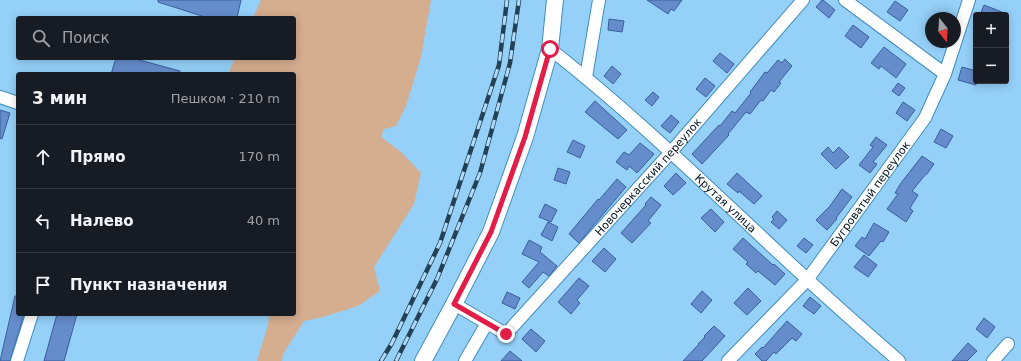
<!DOCTYPE html>
<html lang="ru">
<head>
<meta charset="utf-8">
<style>
	:root { --surface:#171b24; --page:#242831; --text:#f1f3f6; --muted:#9ea1a6; --line:#363941 }
	body { margin:0; font-family:"DejaVu Sans",sans-serif; background:var(--page); color:var(--text) }
	.controls { position:absolute; right:12px; top:12px; display:grid; overflow:hidden; border-radius:4px; box-shadow:0 2px 10px #0003 }
	.controls button { width:36px; height:36px; display:grid; place-items:center; padding:0; border:0; border-bottom:1px solid var(--line); background:var(--surface); color:var(--text); font:20px sans-serif }
	.compass { position:absolute; left:925px; top:12px; width:36px; height:36px; border-radius:50%; background:var(--surface); box-shadow:0 2px 10px #0003; rotate:163deg }
	.stop { position:absolute; width:12px; height:12px; margin:-9px; border:3px solid #e11d48; border-radius:50%; background:#fff }
	.stop.end { background:#e11d48; border-color:#fff; box-shadow:0 1px 4px #0008 }
	.list { margin:0; padding:0; list-style:none }
	h2 { display:flex; justify-content:space-between; align-items:center; height:52px; margin:0; padding:0 16px; font-size:17px }
	h2 small { font-size:13px; font-weight:400; color:var(--muted) }
	.list li { display:grid; grid-template-columns:26px 1fr auto; gap:12px; align-items:center; box-sizing:border-box; height:64px; padding:0 16px; border-top:1px solid var(--line) }
	.list b { display:block; font-size:15px; white-space:nowrap }
	.list em { font-size:13px; font-style:normal; color:var(--muted) }
	.icon { flex:none; width:22px; height:22px; fill:none; stroke:currentColor; stroke-width:2; stroke-linecap:round; stroke-linejoin:round }
	.map { position:relative; flex:none; width:1021px; height:361px; overflow:hidden }
	.search { position:absolute; background:var(--surface); box-shadow:0 2px 10px #0003; left:16px; top:16px; width:280px; height:44px; display:flex; align-items:center; gap:10px; box-sizing:border-box; padding:0 14px; border-radius:4px; color:var(--muted); font-size:15px }
	.panel { position:absolute; background:var(--surface); box-shadow:0 2px 10px #0003; left:16px; top:72px; width:280px; height:244px; border-radius:4px }
	.map>svg:first-child { display:block }
	.green { fill:#d5ad8f }
	.building { fill:#658dcc; stroke:#3a5f9a }
	.lines { fill:none; stroke-linecap:round; stroke-linejoin:round }
	.minor-casing { stroke:#428ebd; stroke-width:14 }
	.secondary-casing { stroke:#428ebd; stroke-width:18 }
	.minor { stroke:#fff; stroke-width:12 }
	.secondary { stroke:#fff; stroke-width:16 }
	.rail-casing { stroke:#234054; stroke-width:4.5 }
	.rail { stroke:#b0dbfa; stroke-width:3; stroke-dasharray:9; stroke-linecap:butt }
	.route { stroke:#e11d48; stroke-width:5 }
	.labels { text-anchor:middle; dominant-baseline:central; stroke-width:3; stroke-linejoin:round; paint-order:stroke }
	.street-label { font-size:11px; fill:#001321; stroke:#b0dbfa }
</style>
</head>
<body>
<div class="map">
<svg width="1021" height="361" viewBox="0 0 1021 361">
	<rect width="100%" height="100%" fill="#95d0f8"/>
	<path class="green" d="M261,0H431L421,57L406,106L396,126L384,129L381,137L401,152L421,173L414,204L374,267L380,291L358,306L323,317L304,321L283,354L282,361H257L268,325L269,314H294V74H228L235,58H294V18H253Z"/>
	<g class="building">
		<path d="M158,0H241L237,18H208L158,2Z"/>
		<path d="M647,0H682L674,11L671,9L668,14Z"/>
		<path d="M822,0H823L835,10L829,18L816,7Z"/>
		<path d="M895,1L908,10L900,21L887,12Z"/>
		<path d="M984,5L1007,14V15H980Z"/>
		<path d="M609,19L624,21L622,32L608,30Z"/>
		<path d="M853,25L869,37L861,48L845,36Z"/>
		<path d="M884,47L906,64L896,78L881,66L879,69L871,63Z"/>
		<path d="M720,53L734,64L727,73L713,61Z"/>
		<path d="M116,58H132L180,71L179,74H111Z"/>
		<path d="M785,59L792,66L779,82L781,83L774,92L771,90L763,101L761,100L750,114L746,112L728,134L729,135L702,164L692,154L719,125L720,126L732,111L735,113L751,93L750,92L765,72L767,73L778,60L782,63Z"/>
		<path d="M612,66L621,74L613,84L604,76Z"/>
		<path d="M962,67L976,71V85L958,80Z"/>
		<path d="M705,78L715,86L706,97L696,89Z"/>
		<path d="M898,83L905,88L899,96L892,91Z"/>
		<path d="M653,92L659,97L652,106L645,100Z"/>
		<path d="M595,101L627,130L618,139L585,112Z"/>
		<path d="M903,102L915,110L907,121L896,113Z"/>
		<path d="M0,110L10,113L2,139L0,138Z"/>
		<path d="M671,115L679,122L670,133L661,126Z"/>
		<path d="M941,129L953,136L946,148L934,142Z"/>
		<path d="M876,137L887,145L873,162L877,164L870,173L859,165L873,147L870,145Z"/>
		<path d="M573,140L585,146L580,158L567,152Z"/>
		<path d="M640,143L654,154L637,173L629,166L627,170L616,162L624,152L629,155Z"/>
		<path d="M828,147L833,153L839,147L849,157L836,169L821,154Z"/>
		<path d="M922,156L934,164L927,174H926L912,191L918,195L910,208L913,211L906,222L887,209L898,194L895,193L901,183Z"/>
		<path d="M558,168L570,172L566,184L554,180Z"/>
		<path d="M676,173L686,183L673,195L664,186Z"/>
		<path d="M737,173L762,196L754,204L739,191L738,193L727,184Z"/>
		<path d="M617,179L626,187L579,243L569,234L598,199L599,200Z"/>
		<path d="M842,189L852,197L836,218L837,219L827,230L816,220L830,206Z"/>
		<path d="M651,197L661,205L648,221L651,223L632,243L621,233L646,205L645,204Z"/>
		<path d="M545,204L557,210L551,222L539,217Z"/>
		<path d="M711,209L724,222L715,232L701,218Z"/>
		<path d="M777,211L787,220L779,229L771,222L774,219L772,217Z"/>
		<path d="M548,222L558,227L552,241L541,235Z"/>
		<path d="M874,223L889,232L883,242L881,241L869,256L855,246L862,237L865,239Z"/>
		<path d="M743,238L773,265L774,264L785,274L775,285L758,271L756,273L746,264L748,262L733,249Z"/>
		<path d="M804,238L813,245L806,253L797,246Z"/>
		<path d="M529,240L542,247L540,252L557,266L549,276L543,272L529,288L522,282L539,262L522,254Z"/>
		<path d="M604,248L616,259L605,272L592,261Z"/>
		<path d="M864,255L877,265L868,277L854,267Z"/>
		<path d="M579,278L589,286L577,300L580,303L571,314L558,302Z"/>
		<path d="M748,288L761,301L747,315L734,303Z"/>
		<path d="M702,291L712,300L701,313L691,304Z"/>
		<path d="M507,292L520,298L515,309L502,303Z"/>
		<path d="M15,296H18V314H24L10,361H0Z"/>
		<path d="M810,297L821,306L814,314L803,306Z"/>
		<path d="M57,314H77L64,361H44Z"/>
		<path d="M984,318L995,327L987,338L976,329Z"/>
		<path d="M787,321L802,334L796,341L792,338L776,354L774,352L766,361H762L755,354L762,347L763,348Z"/>
		<path d="M714,326L725,336L702,361H683L699,344H698L705,337L704,336Z"/>
		<path d="M531,329L545,341L536,352L522,339Z"/>
		<path d="M968,343L977,351L967,361H952Z"/>
		<path d="M510,351L522,361H501Z"/>
	</g>
	<g class="lines">
		<defs>
			<g id="minor">
				<path d="M845,0L945,74"/>
				<path id="s1" d="M550,49C641,120 722,201 807,279C837,307 868,334 899,361"/>
				<path d="M586,77L599,0"/>
				<path d="M0,97L18,103"/>
				<path id="s2" d="M454,304L506,334L671,152L803,0"/>
				<path d="M17,361L32,314"/>
				<path d="M465,361L487,323"/>
				<path id="s3" d="M728,361L807,280L925,118L945,74L969,0"/>
				<path d="M993,361L1008,344"/>
			</g>
			<path id="secondary" d="M423,361L454,304L491,232L525,137L550,49L555,0"/>
		</defs>
		<use href="#minor" class="minor-casing"/>
		<use href="#secondary" class="secondary-casing"/>
		<use href="#minor" class="minor"/>
		<use href="#secondary" class="secondary"/>
		<defs>
			<g id="rail">
				<path d="M381,361L392,343L440,243L499,65L507,0"/>
				<path d="M396,361L437,279L480,173L510,63L519,0"/>
			</g>
		</defs>
		<use href="#rail" class="rail-casing"/>
		<use href="#rail" class="rail"/>
	</g>
	<g class="lines">
		<path class="route" d="M506,334L454,304L491,232L525,137L550,49"/>
	</g>
	<g class="labels">
		<g class="street-label">
			<text stroke="none"><textPath href="#s2" startOffset="272">Новочеркасский переулок</textPath></text>
			<text stroke="none"><textPath href="#s3" startOffset="220">Бугроватый переулок</textPath></text>
			<text stroke="none"><textPath href="#s1" startOffset="234">Крутая улица</textPath></text>
		</g>
	</g>
</svg>
<div class="controls">
<button>+</button>
<button>−</button>
</div>
<svg class="compass" viewBox="-18 -18 36 36"><path d="M0-13l5 13h-10z" fill="#e53935"/><path d="M0 13l5-13h-10z" fill="#9ea1a6"/></svg>
<div class="stop" style="left:550px;top:49px"></div>
<div class="stop end" style="left:506px;top:334px"></div>
<div class="search"><svg class="icon" aria-label="search" viewBox="0 0 24 24"><circle cx="10" cy="10" r="6"/><path d="M15 15l6 6"/></svg>Поиск</div>
<section class="panel">
<h2>3 мин<small>Пешком · 210 m</small></h2>
<ul class="list">
<li><svg class="icon" aria-label="ahead" viewBox="0 0 24 24"><path d="M12 20V5M6 11l6-6 6 6"/></svg><div><b>Прямо</b></div><em>170 m</em></li>
<li><svg class="icon" aria-label="left" viewBox="0 0 24 24"><path d="M17 20v-9H6M10 6l-5 5 5 5"/></svg><div><b>Налево</b></div><em>40 m</em></li>
<li><svg class="icon" aria-label="arrive" viewBox="0 0 24 24"><path d="M6 21V4h12l-3 4 3 4H6"/></svg><div><b>Пункт назначения</b></div></li>
</ul>
</section>
</div>
</body>
</html>
